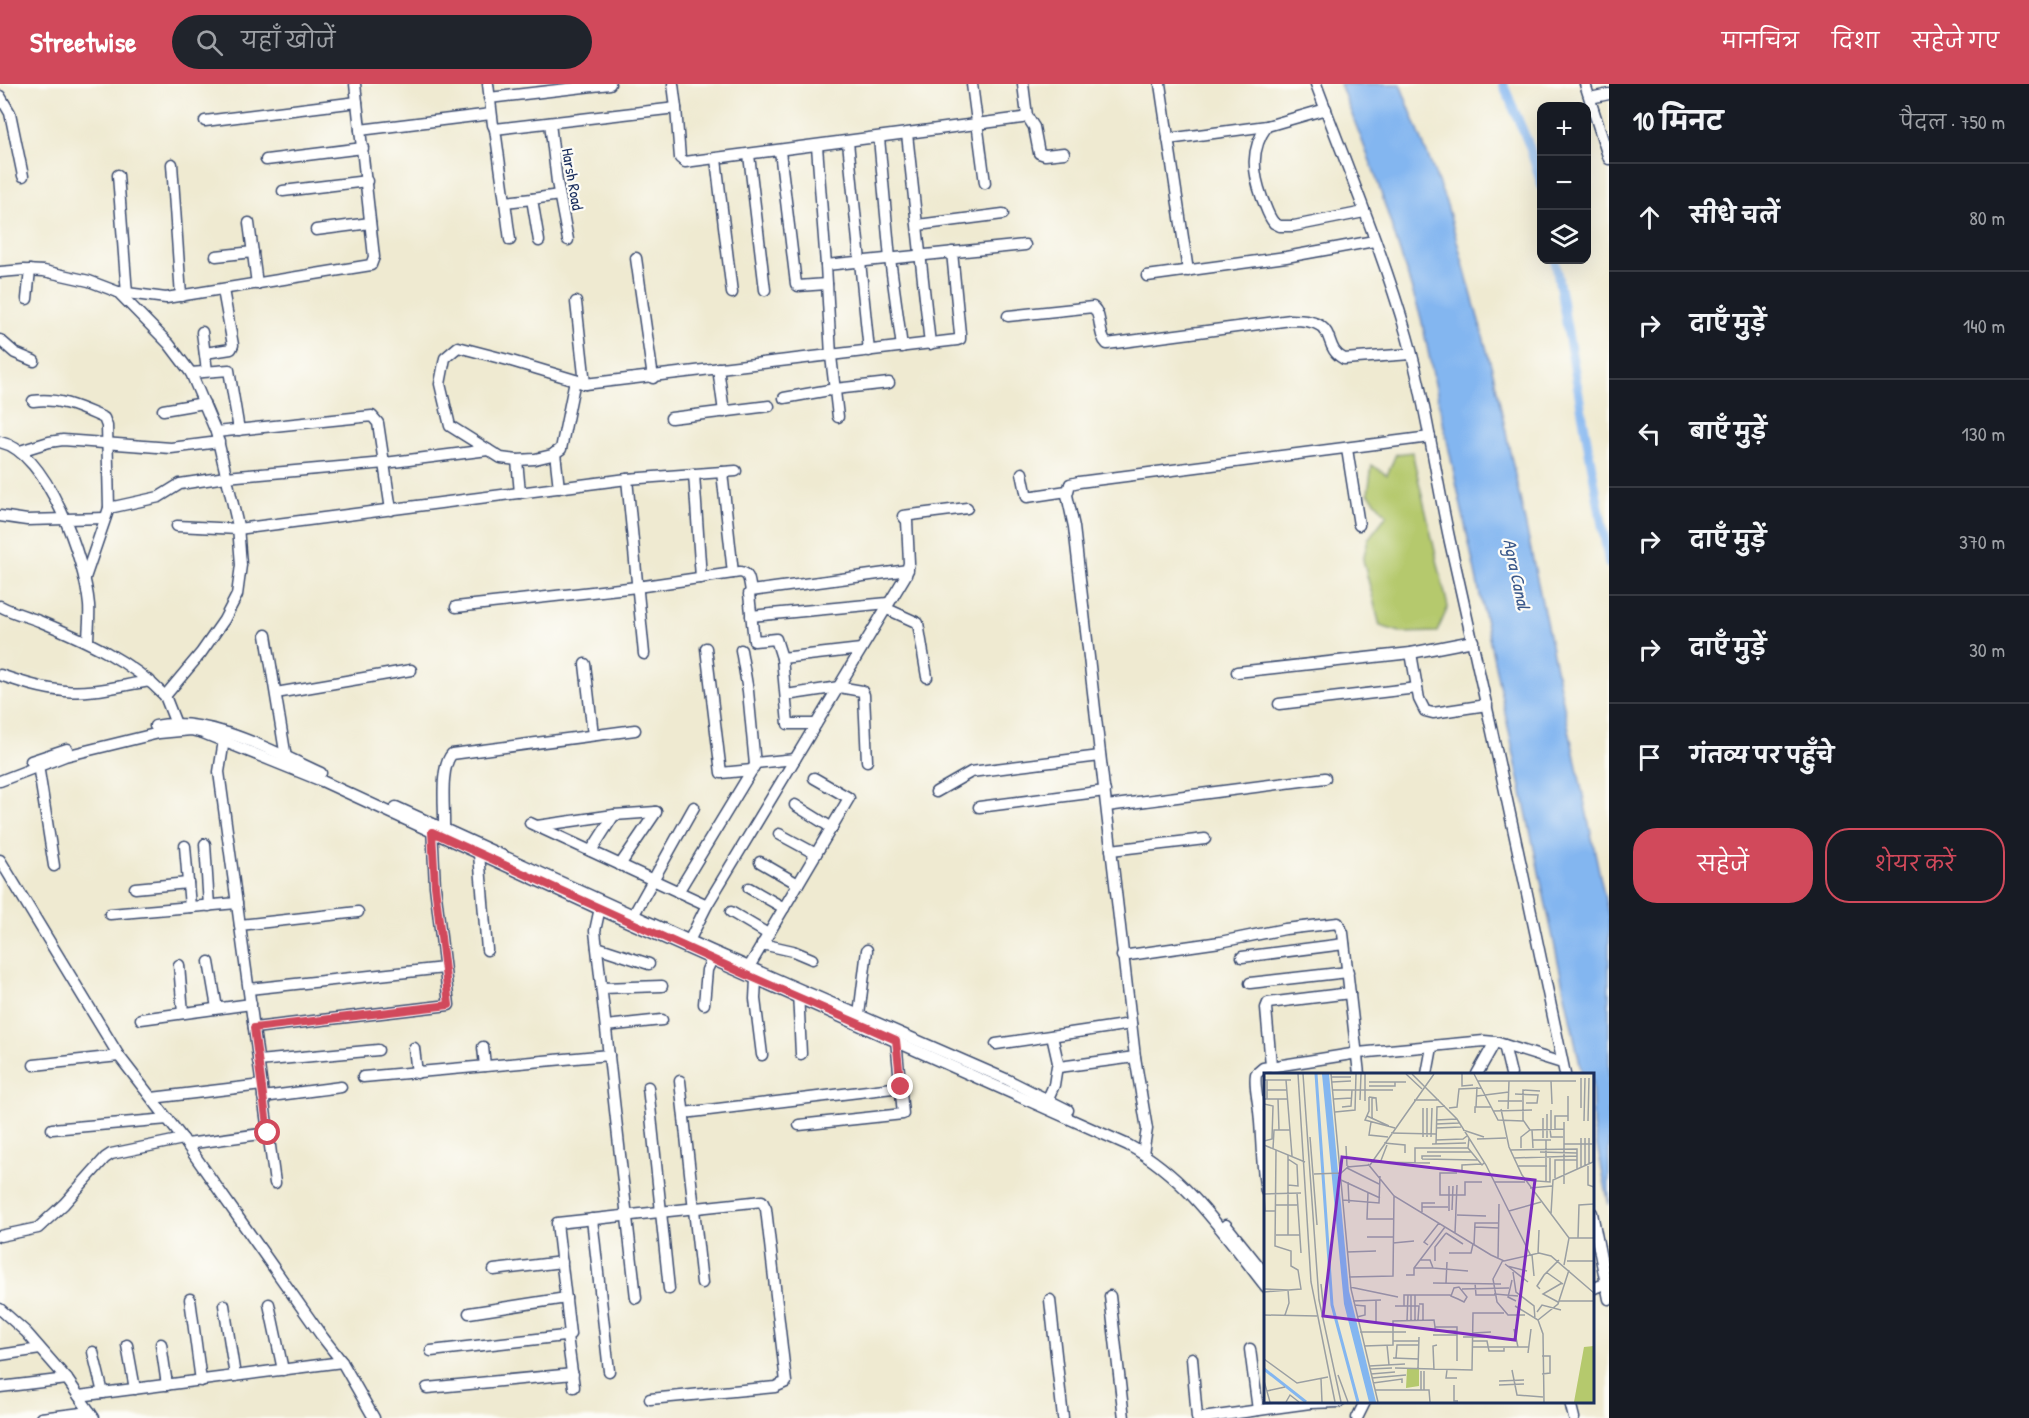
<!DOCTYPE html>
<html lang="hi">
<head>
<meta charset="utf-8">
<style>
	:root { --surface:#171b24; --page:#20242c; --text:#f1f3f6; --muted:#9ea1a6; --line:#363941; --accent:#d1495b }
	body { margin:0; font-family:"Patrick Hand","Playpen Sans Deva",sans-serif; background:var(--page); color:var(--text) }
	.controls { position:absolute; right:18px; top:18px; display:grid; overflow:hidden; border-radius:12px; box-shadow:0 6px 24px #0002 }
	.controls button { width:54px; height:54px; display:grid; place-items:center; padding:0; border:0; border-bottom:2px solid var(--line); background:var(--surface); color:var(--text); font:30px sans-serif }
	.stop { position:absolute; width:18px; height:18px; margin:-14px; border:4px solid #d1495b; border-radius:50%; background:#fff }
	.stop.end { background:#d1495b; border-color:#fff; box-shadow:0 2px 6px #0008 }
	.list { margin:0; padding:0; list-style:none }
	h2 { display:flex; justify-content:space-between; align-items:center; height:78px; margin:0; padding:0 24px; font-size:26px }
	h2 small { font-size:20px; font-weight:400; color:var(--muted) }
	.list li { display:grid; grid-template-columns:39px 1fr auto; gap:18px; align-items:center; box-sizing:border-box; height:108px; padding:0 24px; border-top:2px solid var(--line) }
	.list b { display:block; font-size:22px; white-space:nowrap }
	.list em { font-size:20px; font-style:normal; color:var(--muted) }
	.actions { display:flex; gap:12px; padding:18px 24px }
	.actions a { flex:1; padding:14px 0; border:2px solid var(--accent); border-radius:24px; text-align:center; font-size:21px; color:var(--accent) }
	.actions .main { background:var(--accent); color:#fff }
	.icon { flex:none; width:33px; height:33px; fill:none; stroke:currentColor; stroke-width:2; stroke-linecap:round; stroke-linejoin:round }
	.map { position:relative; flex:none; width:1609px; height:1334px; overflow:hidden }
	header { display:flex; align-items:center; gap:36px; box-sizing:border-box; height:84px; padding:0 30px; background:var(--accent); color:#fff }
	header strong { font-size:28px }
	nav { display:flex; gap:33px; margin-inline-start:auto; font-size:21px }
	.search { width:420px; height:54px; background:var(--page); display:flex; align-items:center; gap:15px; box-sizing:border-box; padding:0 21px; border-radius:33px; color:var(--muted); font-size:22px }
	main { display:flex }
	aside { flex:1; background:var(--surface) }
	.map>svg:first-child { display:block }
	.green { fill:#b5c96d; stroke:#687c66; stroke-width:1.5 }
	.water { fill:#83b6f0; stroke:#4f72a7; stroke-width:1.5 }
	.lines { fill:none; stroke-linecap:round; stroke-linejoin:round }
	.canal { stroke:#83b6f0; stroke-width:9 }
	.minor-casing { stroke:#3b4b6f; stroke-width:13 }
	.minor { stroke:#fff; stroke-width:10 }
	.route { stroke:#d1495b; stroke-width:8 }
	.labels { text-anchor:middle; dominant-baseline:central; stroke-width:4.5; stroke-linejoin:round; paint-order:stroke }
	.street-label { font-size:16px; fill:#1b2f5e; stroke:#fdfcf7 }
	.water-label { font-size:18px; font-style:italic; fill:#3a588a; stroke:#fdfcf7 }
	.inset-river { fill:none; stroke:#83b6f0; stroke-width:3 }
	.inset-road { fill:none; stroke:#9a9fa3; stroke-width:1.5 }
	.view { fill:#7b2cbf; fill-opacity:0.15; stroke:#7b2cbf; stroke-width:3 }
	.inset-edge { fill:none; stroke:#1b2f5e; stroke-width:3 }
</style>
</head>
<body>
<header>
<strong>Streetwise</strong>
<div class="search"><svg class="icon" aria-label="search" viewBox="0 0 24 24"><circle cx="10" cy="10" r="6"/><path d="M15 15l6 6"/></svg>यहाँ खोजें</div>
<nav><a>मानचित्र</a><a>दिशा</a><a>सहेजे गए</a></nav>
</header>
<main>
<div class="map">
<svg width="1609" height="1334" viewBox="0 0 1609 1334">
	<rect width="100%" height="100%" fill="#fdfcf7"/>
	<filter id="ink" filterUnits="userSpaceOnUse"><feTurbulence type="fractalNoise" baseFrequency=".0167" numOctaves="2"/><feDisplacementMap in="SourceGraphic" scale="12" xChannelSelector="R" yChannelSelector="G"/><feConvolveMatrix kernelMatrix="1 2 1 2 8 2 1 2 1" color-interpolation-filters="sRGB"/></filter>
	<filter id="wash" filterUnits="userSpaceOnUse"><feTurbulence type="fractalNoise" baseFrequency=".008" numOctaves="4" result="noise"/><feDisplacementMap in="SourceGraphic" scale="24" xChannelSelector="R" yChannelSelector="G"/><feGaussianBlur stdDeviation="1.35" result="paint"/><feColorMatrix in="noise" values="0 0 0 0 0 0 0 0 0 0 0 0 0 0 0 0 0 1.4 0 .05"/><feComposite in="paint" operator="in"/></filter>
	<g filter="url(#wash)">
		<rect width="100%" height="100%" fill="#efead1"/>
		<path class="green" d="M1412,368L1448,523L1437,548L1403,549L1380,542L1363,476L1368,455L1387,431L1368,409L1372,381L1387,391L1396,370Z"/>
		<path class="water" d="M1340,0H1400L1447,121L1494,292L1609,834V1121L1593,1042L1592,990H1582L1421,234L1375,90Z"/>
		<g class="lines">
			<g class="canal">
				<path d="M1503,0L1529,61L1542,103"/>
				<path d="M1555,176L1609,480"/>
			</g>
		</g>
	</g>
	<g filter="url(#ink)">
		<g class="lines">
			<defs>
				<g id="minor">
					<path d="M488,0L493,41L495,45L676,24L680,74L685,78L1022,34L1027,32L1023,0"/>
					<path d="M673,0L676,24"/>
					<path d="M972,0L985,99"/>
					<path d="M1160,0L1188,187"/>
					<path d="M1316,0C1347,83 1382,166 1407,252C1426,319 1435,389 1450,458C1490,635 1528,812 1565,990"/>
					<path d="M1585,0L1609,75"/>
					<path d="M0,12L10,29L23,92"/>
					<path d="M489,14L610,0"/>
					<path d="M1590,14L1609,10"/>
					<path d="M1326,25L1267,42C1250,65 1253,89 1262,114C1266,123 1268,132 1274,139L1280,142H1294L1364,128"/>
					<path d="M1027,32L1034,43L1039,69L1045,71L1064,69"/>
					<path d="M205,37L357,18"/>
					<path d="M550,39L557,98L568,156"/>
					<path d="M495,45L505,118L532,115"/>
					<path d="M360,46L491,30"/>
					<path d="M907,50L930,260"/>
					<path d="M879,54L890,175L902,263"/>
					<path d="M1168,55L1267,42"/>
					<path d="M848,58L869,267"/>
					<path d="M817,62L826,181L1025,161"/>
					<path d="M780,67L796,200L798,202L827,200"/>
					<path d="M749,71L765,206"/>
					<path d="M716,75L732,209"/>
					<path d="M266,76L363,64"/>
					<path d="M172,80L181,212"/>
					<path d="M118,91L127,210"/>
					<path d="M283,107L367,97"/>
					<path d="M505,118L510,156"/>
					<path d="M249,139L257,200"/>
					<path d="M918,141L1003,130"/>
					<path d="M316,146L370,139"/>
					<path d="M539,157L532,115L559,111"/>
					<path d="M216,172L253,168"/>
					<path d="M636,174L653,294"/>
					<path d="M826,181L831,272L838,333"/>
					<path d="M0,188L24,186L44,187L89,197L118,208L169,260L191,289L216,348L238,442L241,481L237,511L224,536L201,569L165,612L178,645"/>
					<path d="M1147,192L1286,173L1374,157"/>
					<path d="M119,208L166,214L371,181L374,173L355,0"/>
					<path d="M27,215L30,186"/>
					<path d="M576,218L585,300"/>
					<path d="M1008,232L1093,223C1103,232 1097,250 1107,260L1291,236C1343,236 1319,262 1344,275L1411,270"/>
					<path d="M202,248L207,287"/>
					<path d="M0,256L15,269L34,277"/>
					<path d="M205,269L231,265L233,261L223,206"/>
					<path d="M718,284L724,328"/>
					<path d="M191,289L229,286L239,346"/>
					<path d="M575,296L561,365L552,371L535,375L517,376L501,374L450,342L440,300L445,274L458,263L508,276L575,296L585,300L957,256L960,255V250L952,168"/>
					<path d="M784,314L835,305L889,299"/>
					<path d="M33,317C59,313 81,324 104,334L107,342L109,424L85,494"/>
					<path d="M163,326L204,319"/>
					<path d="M671,334L769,322"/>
					<path d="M216,348L372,332L378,339L391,426"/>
					<path d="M0,358C48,368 85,477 89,521C90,533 88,546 88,558"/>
					<path d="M1347,365L1359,441"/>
					<path d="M20,367L49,358L63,356L171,364L219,358"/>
					<path d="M555,369L559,404"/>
					<path d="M517,376L520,409"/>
					<path d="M722,388L733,489"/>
					<path d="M1022,389L1027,413L1067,407"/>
					<path d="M694,390L701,494"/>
					<path d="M627,395L644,570"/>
					<path d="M109,424L159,413L180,400L226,393L385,379L488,366"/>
					<path d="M0,432L27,436L105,434"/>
					<path d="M177,442L238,445L627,395L736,387"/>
					<path d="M0,522C13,529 26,532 39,537C85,556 130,576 165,612"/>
					<path d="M456,523L637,503L740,488C750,489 749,498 751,507"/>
					<path d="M885,524L918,539L927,593"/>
					<path d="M751,532L888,519"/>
					<path d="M266,551L287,680"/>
					<path d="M706,564L721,689L752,686"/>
					<path d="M861,565L782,574L776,555L754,557L749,510L751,507L908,486"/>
					<path d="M1411,569L1419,615L1425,627L1433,629L1487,621"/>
					<path d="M782,574L788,640H816"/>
					<path d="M585,580L593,651"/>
					<path d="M1237,588L1411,569L1473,557"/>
					<path d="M0,591C21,598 42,605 65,607C92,610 122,601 150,597"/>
					<path d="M276,609L411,586"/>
					<path d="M786,611L839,603L862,607L864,611L867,677"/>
					<path d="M1279,620L1417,604"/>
					<path d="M155,642C208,631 273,667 321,689"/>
					<path d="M224,656L219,688L275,1099"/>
					<path d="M31,677L67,665"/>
					<path d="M755,679L795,675"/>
					<path d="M38,681L54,782"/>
					<path d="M0,697L65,672L159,649L191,646L203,649L322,697L599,825L1128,1061C1187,1093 1225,1151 1266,1203"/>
					<path d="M936,708L971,688L1100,672"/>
					<path d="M795,721L832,744"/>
					<path d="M1107,722L1325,694"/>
					<path d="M396,723L712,867L1008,996L1068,1026"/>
					<path d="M979,723L1105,707"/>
					<path d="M530,739L707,821"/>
					<path d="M537,742L614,731L656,728"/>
					<path d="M444,745C445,726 439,684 452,670L635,646"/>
					<path d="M779,750L816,770"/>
					<path d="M205,760L209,822"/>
					<path d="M185,762L190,823"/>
					<path d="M1111,766L1205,755"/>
					<path d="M591,767L614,731"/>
					<path d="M479,770L487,866"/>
					<path d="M0,776L119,972L183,1055L321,1251L342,1278L374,1334"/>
					<path d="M760,778L798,800"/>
					<path d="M620,781L656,728"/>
					<path d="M135,804L188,799"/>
					<path d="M749,804L784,824"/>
					<path d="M678,808L755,681L748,607L741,566"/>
					<path d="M601,819L595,847L636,1214"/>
					<path d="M731,828L768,850"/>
					<path d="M110,830L237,819"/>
					<path d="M634,830L694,723"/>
					<path d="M240,841L358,828"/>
					<path d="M762,860L793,867L812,875"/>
					<path d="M687,861L707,821L906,491L909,479L907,437L903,432L967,424"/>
					<path d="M597,863L649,880"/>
					<path d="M1122,872L1220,858L1285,845L1338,839L1343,849L1359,990"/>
					<path d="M1242,873L1344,860"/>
					<path d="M209,878L217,924"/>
					<path d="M179,881L183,929"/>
					<path d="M746,888L849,714L814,694"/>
					<path d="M756,895L755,915L762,971"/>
					<path d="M1250,899L1348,888"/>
					<path d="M602,904L662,902"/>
					<path d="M249,905L444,884"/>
					<path d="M798,908L801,970"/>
					<path d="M704,920L707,886L714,871"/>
					<path d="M859,931L867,866"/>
					<path d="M141,935L251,920"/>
					<path d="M606,942L662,936"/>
					<path d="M254,944L449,921L435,802L432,743"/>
					<path d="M1052,952L1059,983L1135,973"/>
					<path d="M996,960L1131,940"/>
					<path d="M1504,961L1511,990"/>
					<path d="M483,963L485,982"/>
					<path d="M414,964L417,989"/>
					<path d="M258,977L378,966"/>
					<path d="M34,981L119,972"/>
					<path d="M1271,981L1266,924L1268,919L1350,909"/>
					<path d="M1427,990L1432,963"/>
					<path d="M1477,990L1495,958"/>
					<path d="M363,993L609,971"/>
					<path d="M680,997L702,1199"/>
					<path d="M648,1003L669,1205"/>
					<path d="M263,1013L341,1003"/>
					<path d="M152,1014L262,1001"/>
					<path d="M1045,1021L1054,1001L1057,982"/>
					<path d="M684,1029L901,1003"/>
					<path d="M799,1041L903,1030L896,956"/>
					<path d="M52,1045L168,1035"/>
					<path d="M187,1060L268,1049"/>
					<path d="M1143,1069L1147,1045L1135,973L1074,443L1067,411L1070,400L1079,398L1430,353"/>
					<path d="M1266,1107C1261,1080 1262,1054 1259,1027C1258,1015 1254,1002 1256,990L1263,984L1358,969L1484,957L1495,958L1562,979"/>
					<path d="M1592,1129L1609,1215"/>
					<path d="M592,1135L609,1287"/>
					<path d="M1226,1141L1266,1191"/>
					<path d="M0,1152L38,1144L64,1120L105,1074L111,1070L183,1055"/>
					<path d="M494,1186L562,1178"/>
					<path d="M1592,1205L1609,1198"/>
					<path d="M1110,1212L1124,1334"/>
					<path d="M190,1215L201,1297"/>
					<path d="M1050,1216L1063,1334"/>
					<path d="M269,1220L283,1286"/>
					<path d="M224,1221L235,1292"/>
					<path d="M0,1225L26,1248L67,1295L94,1334"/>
					<path d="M469,1229L566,1214"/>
					<path d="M567,1252L574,1303"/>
					<path d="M161,1260L167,1301"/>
					<path d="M127,1261L135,1305"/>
					<path d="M1250,1265L1258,1326"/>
					<path d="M431,1267L564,1252L570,1250L557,1139L762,1117L766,1125L786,1298L775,1303L650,1315"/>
					<path d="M93,1268L103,1309"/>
					<path d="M0,1271L40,1265"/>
					<path d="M1192,1274L1197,1334"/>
					<path d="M0,1303L67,1295"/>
					<path d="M427,1304L573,1290"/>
					<path d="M79,1312L342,1278"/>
					<path d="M1570,1318L1574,1334"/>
					<path d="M41,1334L90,1328"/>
					<path d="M1202,1334L1310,1319L1339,1318"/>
					<path d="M1357,1334L1365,1318"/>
				</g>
			</defs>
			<use href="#minor" class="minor-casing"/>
			<use href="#minor" class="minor"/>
		</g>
	</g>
	<g class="lines" filter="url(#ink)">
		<path class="route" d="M268,1049L254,944L449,921L435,802L432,748L745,890L896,956L901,1003"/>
	</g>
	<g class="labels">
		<g class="street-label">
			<text transform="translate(573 95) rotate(80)">Harsh Road</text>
		</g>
		<g class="water-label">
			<text transform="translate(1517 490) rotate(78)">Agra Canal</text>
		</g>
	</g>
	<g transform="translate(1264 989)">
		<rect width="330" height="330" fill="#efead1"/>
		<path d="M330,273V329H310L320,274ZM143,296H155V313L142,315Z" fill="#b5c96d"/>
		<path d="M58,1H65L85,218L112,329H105L80,231Z" fill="#83b6f0"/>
		<path class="inset-river" d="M52,1L68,232L94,329M0,296L42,329"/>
		<path class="inset-road" d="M34,1L47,209L71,329M39,1L55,227L77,329M67,1L87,216L114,329M142,1L158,16M148,1L193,46L222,92L267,183M198,1V13L209,12M210,1L234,47L259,48M68,4H87M0,7H27M3,7V26M22,7L28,83M213,8H312M287,8L288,31M68,9L87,8M105,9H142M105,13H131V9M3,17H23M69,17H129M251,21L274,22L273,30H262M213,23L245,19M105,24V38L101,47L131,55M105,24L112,25L113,38M0,26H23M14,26L15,57M70,26L88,25M96,27L97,1M150,27H175M101,28V1M234,28H258M0,31L9,33L8,66L0,68M78,34L87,33L88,17M212,34L213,14M163,35V64M185,35L193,34L195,16L217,15M317,35V5M237,36L245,74L258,102L305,165L300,192M244,36L245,8M287,37V56M229,38L268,37M71,39L91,37L92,1M211,40V34H227M283,41V65M103,43L125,53M108,45V24M172,47L193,46M304,48V23M320,48L321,5M324,48L325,5M107,49L105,62L124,64M300,49V111M172,51L195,50M172,55L197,54M286,56L287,64H299M291,56V43H304M199,57L220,64M266,57L259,47V17L276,18M268,57L269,75M127,60L172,61M46,64L53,152M159,64V35M167,64L168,35M205,65L204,75L218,92L220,90M279,65V45M325,65V91M213,66L242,65M172,67L199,66L203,63M268,67H287M282,67V109M120,70L141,72V80M168,71L202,70M172,71L173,34L181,33M300,71H329M0,72L41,89M82,73L83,93M257,75V64L266,57L300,56M9,76L10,57H26M246,77L313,76V96M163,79H207M276,79L313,80M250,85L313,83M24,86L33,92L34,113L24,112M158,86L214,87M158,86V83H177M0,87V111M108,89L166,90M116,90L123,72M151,90V75H204M104,91L130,123L227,182L240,188L275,180L287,183L330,220M253,93H283M321,93V65M324,93V112L330,114M83,94L106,92L170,1M83,95L115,111M317,95V65M198,97V92L217,91M193,100H176V122H201V109H218M50,101L77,100L85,93M291,105V87H313M77,107L116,125M260,107L286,109V84M84,109L85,130M230,109H261M266,115L288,113M104,119L103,146H130M33,120L37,180M0,121L37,120M0,121L1,138H11M79,127L115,130L116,103M11,132H33M158,134H184M188,137L189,113M185,138V113M245,138L277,129M158,139V130H171M287,141L289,107L329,89V1M193,142L222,143M211,154L235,155M182,160L199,171M191,160L193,112M12,162H36M24,162V82M103,164H129M305,165H330M314,165L315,132L330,131M129,170L150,168M164,172L160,169L175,150M210,172L211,150H235M83,179L112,178M185,180H207L209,171M274,181L275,157M268,182L270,203M234,185L235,131M239,187L229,206L233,229L244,242H261M171,188V174L182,160M303,188H330M241,191L264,209M243,193L263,198M150,195H169L166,187H156M169,195L204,198M249,199L252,219L270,233L271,246M282,199L299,211M142,202H150V195L181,154M85,204L129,203L130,123M248,207L244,224L252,228M169,210L237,211M182,210L183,189M211,210L212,222H231M57,211L60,239M86,214L134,224M0,216L24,217L25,230L21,242M198,216L245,215M276,216L273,213L280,202L295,187M0,219L37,216L34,197L27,193V178L11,173L12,77M230,221L254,223M112,227V251M89,228L117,227M295,228H330M294,229L279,221L298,210M155,231H159V247M90,232L101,233V242L93,244M131,233H155L154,247M140,233V222H186L187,223L194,226L200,229L203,224L195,214L190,215L187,223M251,233L274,247L279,261L280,329M273,239L278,232L297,237M0,242L53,243M151,247V222M274,247L294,231L305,197M143,248L144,222M147,248V222M171,254V258H193M250,256L254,274M96,259H142M209,260L227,259M169,262H193M199,264H221M129,268H155M209,268H223L225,278H240V275M123,272L125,292M100,273L129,272V248L170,247L171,254H193V288M209,274H265M264,280L267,256M278,283H286V300L278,301M129,285L155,286M132,285L133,272H155M0,286L33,310L64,304M105,293L141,291M131,295L208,297L209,240H240M154,295L155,264M106,296L128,295M170,297L169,273L173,272M183,297L182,305H193M248,297L253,322L279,324M157,298V317M160,298V317M107,301L131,299M74,302L84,329M108,305L142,302M57,306L58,329M0,308L6,329M235,308L260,307M109,310L138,306V310M190,312V328H194M235,312L260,311M111,317H165L166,329M3,318L21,314M22,329L26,322L35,329"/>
		<path class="view" d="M78,84L271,107L251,267L59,243Z"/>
		<rect width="330" height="330" class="inset-edge"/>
	</g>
</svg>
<div class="controls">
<button>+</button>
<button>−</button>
<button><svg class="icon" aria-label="layers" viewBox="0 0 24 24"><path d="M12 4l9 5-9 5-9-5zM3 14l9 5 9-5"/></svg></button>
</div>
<div class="stop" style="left:268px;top:1049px"></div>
<div class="stop end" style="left:901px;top:1003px"></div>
</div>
<aside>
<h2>10 मिनट<small>पैदल · 750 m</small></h2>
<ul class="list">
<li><svg class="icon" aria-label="ahead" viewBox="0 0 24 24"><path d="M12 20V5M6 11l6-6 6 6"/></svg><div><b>सीधे चलें</b></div><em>80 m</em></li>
<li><svg class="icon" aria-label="right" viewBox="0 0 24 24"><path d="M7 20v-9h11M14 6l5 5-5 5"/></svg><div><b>दाएँ मुड़ें</b></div><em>140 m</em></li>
<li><svg class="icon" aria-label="left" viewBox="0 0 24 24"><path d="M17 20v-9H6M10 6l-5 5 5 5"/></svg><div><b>बाएँ मुड़ें</b></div><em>130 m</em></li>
<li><svg class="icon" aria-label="right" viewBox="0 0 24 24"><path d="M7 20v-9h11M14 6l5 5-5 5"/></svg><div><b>दाएँ मुड़ें</b></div><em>370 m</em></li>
<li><svg class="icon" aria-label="right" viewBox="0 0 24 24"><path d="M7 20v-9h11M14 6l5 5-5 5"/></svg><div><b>दाएँ मुड़ें</b></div><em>30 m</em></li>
<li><svg class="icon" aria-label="arrive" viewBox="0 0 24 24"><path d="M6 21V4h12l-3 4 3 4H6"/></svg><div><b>गंतव्य पर पहुँचे</b></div></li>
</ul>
<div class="actions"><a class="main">सहेजें</a><a>शेयर करें</a></div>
</aside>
</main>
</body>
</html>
